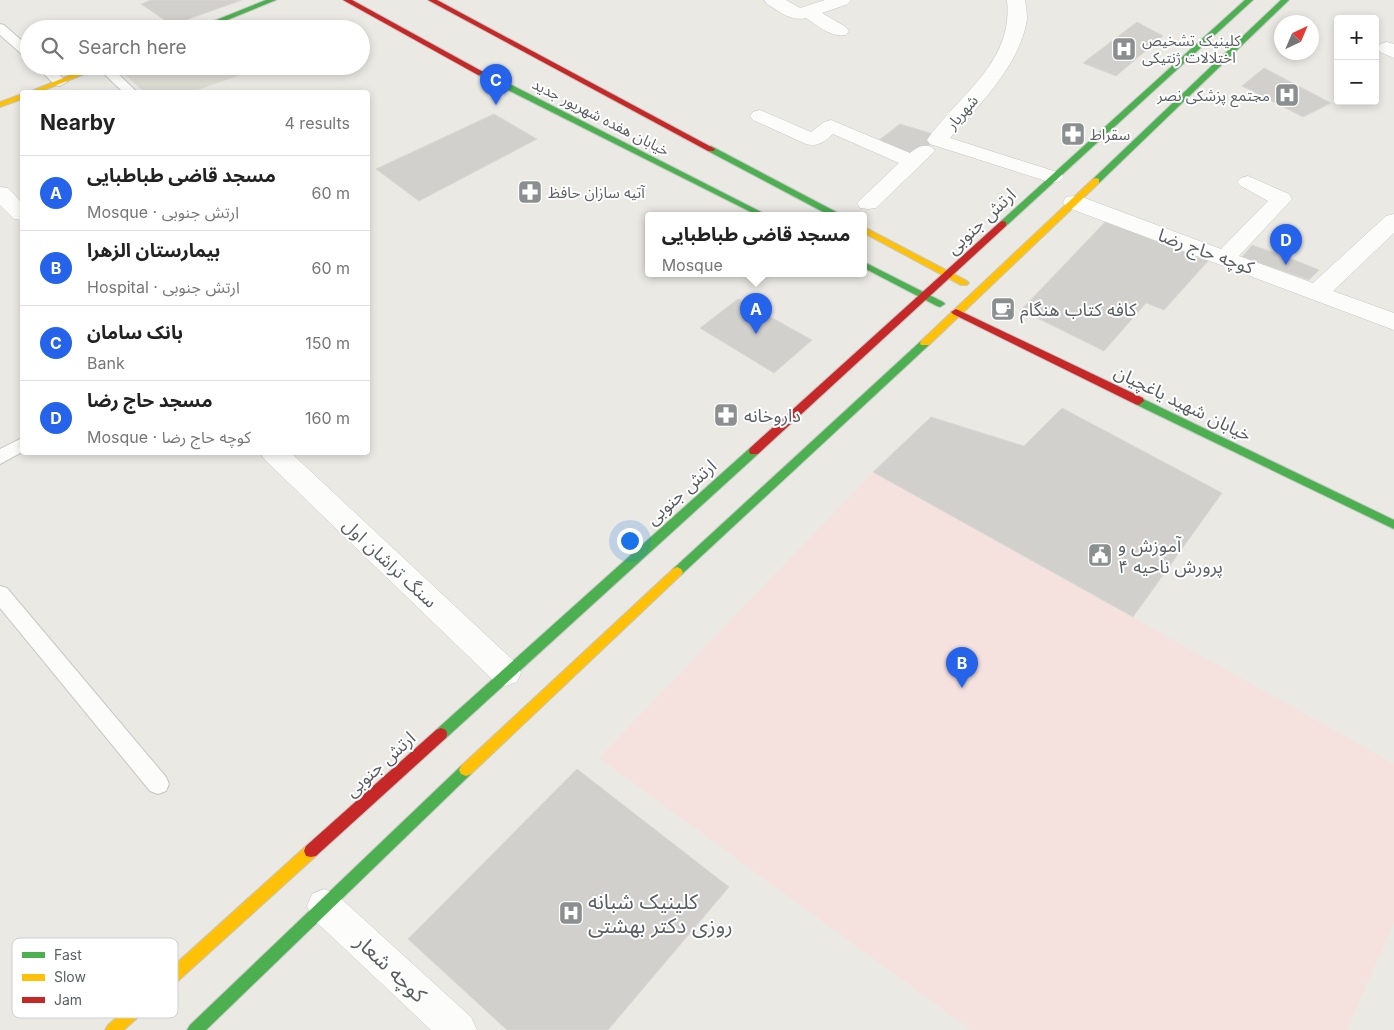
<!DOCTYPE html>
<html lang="en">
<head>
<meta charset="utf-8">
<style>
	:root { --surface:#fff; --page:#f2f2f2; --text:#222; --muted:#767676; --line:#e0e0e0; --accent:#2563eb }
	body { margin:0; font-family:Inter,"Noto Sans Arabic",sans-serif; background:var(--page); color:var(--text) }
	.controls { position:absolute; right:15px; top:15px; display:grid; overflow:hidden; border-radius:5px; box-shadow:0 2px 8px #0003 }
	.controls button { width:45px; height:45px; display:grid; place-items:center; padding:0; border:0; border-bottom:1px solid var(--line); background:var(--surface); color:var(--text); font:25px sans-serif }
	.compass { position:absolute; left:1274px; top:15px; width:45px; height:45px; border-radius:50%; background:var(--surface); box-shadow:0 2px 8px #0003; rotate:44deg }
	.you { position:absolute; left:629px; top:540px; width:18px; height:18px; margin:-12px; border:4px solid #fff; border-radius:50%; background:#1a73e8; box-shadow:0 0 0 8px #1a73e833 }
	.badge { display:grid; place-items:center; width:32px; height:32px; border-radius:50%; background:var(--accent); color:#fff; font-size:16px; font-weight:700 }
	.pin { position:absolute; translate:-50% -41px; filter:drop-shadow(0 1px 2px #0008) }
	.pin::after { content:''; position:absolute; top:26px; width:18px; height:15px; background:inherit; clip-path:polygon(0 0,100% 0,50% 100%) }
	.popup { position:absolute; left:645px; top:212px; width:222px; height:65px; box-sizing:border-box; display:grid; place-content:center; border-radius:5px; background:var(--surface); filter:drop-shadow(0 1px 4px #0005); font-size:16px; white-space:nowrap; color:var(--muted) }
	.popup b { font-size:19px; color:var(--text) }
	.popup::after { content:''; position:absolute; left:50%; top:100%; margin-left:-10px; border:10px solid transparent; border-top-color:var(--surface) }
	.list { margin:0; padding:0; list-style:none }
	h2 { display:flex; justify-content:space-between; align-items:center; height:65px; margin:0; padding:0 20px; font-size:21px }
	h2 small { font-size:16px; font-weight:400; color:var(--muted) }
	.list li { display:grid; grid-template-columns:32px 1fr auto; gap:15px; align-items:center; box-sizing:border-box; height:75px; padding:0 20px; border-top:1px solid var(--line) }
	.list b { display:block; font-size:19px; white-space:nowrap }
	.list p { margin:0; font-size:16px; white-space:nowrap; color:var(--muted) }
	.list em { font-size:16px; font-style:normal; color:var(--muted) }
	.icon { flex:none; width:28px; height:28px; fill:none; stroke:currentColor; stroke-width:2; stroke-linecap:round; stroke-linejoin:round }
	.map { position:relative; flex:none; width:1394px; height:1030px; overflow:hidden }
	.search { position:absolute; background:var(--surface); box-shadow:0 2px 8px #0003; left:20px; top:20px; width:350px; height:55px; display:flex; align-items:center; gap:12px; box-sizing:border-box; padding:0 18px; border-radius:28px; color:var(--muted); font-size:19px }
	.panel { position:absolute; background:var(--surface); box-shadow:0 2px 8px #0003; left:20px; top:90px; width:350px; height:365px; border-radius:5px }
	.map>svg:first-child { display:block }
	.education { fill:#dddcd3 }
	.medical { fill:#f5e2de }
	.building { fill:#d1d0cd; stroke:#dad8d3 }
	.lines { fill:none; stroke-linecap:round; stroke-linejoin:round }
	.lane-casing { stroke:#c6c6c5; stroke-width:2 }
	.street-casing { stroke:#c6c6c5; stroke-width:1 }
	.fast-casing { stroke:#c6c7c6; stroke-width:2 }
	.slow-casing { stroke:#c6c7c6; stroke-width:2 }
	.jam-casing { stroke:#c6c7c6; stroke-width:2 }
	.lane { fill:#fcfcfb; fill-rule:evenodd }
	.street { fill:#fcfcfb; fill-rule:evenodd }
	.fast { fill:#4caf50; fill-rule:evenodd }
	.slow { fill:#ffc107; fill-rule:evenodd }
	.jam { fill:#c62828; fill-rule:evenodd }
	.labels { text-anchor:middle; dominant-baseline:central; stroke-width:4; stroke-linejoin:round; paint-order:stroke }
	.far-poi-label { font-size:15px; fill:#595e63; stroke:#fff; text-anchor:start }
	.far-street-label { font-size:15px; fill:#595e63; stroke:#fff }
	.street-label { font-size:18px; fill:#595e63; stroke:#fff }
	.poi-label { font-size:18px; fill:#595e63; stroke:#fff; text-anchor:start }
	.near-poi-label { font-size:21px; fill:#595e63; stroke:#fff; text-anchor:start }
	.near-street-label { font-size:21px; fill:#595e63; stroke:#fff }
	.key { fill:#fff; stroke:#cdcfd0; stroke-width:1 }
	.key-label { font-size:14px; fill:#595e63 }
</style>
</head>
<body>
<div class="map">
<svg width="1394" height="1030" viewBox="0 0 1394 1030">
	<rect width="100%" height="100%" fill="#eae9e4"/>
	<g class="education">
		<path d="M250,20L281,24L289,29H226Z"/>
		<path d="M129,66H266L192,92H144L122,72Z"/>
	</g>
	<path class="medical" d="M873,472L1394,764V922L1347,1030H971L599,758Z"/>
	<g class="building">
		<path d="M151,0H242L172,25L141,4Z"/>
		<path d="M1137,22L1163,36L1116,76L1083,63Z"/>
		<path d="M1264,68L1331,103L1303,117L1242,86Z"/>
		<path d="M494,114L537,139L419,201L376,169Z"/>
		<path d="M900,124L940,136L912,160L874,144Z"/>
		<path d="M1107,220L1208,261L1164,310L1146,303L1104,351L1021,310Z"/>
		<path d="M1252,245L1292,259L1319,270L1309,280L1242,257Z"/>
		<path d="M738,299L812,340L774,373L700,328Z"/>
		<path d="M1062,408L1222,493L1133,617L873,472L931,417L1024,446Z"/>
		<path d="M577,769L729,887L608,1030H507L408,939Z"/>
	</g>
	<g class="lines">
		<defs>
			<g id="lane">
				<path d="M0,24L4,25L29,47V58L25,57L0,35Z"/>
				<path d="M36,66H50L67,82L60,86L55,85Z"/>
				<path d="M96,66H110L137,92H123Z"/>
				<path d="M22,438V452L0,464V449Z"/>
				<path d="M0,586L7,588L166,777L169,784L166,791L158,794L150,791L0,608Z"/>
			</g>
			<g id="street">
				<path d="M764,0H786L800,8L825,0H851L848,4L822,13L846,27L849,31L846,35C832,38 818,26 806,18C791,22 779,11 767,4Z"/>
				<path d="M1007,0H1025C1026,6 1027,13 1027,19C1021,63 979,106 950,138L1060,173L1064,177L1060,181L1053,183L1046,181L930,144L927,140C958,95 1014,63 1007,0Z"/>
				<path d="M1387,42L1394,44V58L1380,52L1378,48L1380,44Z"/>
				<path d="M760,110L811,132L824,122L831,120L910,153C918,147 922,144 932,147L935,151L876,208L868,209L860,208L857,203L899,163L833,134C824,142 818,147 806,144L753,120L750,116L753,112Z"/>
				<path d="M1248,176L1289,194L1292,199L1239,256L1313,283L1386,216L1394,214V233L1333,291L1394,313V330L1066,207L1063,202L1066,197L1074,196L1082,197L1221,249L1268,201L1241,186L1237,182L1241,178Z"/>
				<path d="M0,187L8,188L22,203V220L14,219L0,205Z"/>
				<path d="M260,452H290L517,664L521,673L517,682L506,686L495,682L264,459Z"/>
				<path d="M324,889L336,894L471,1017L477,1030H431L312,918L307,906L312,894Z"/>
			</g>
			<g id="fast">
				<path d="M266,0H276L205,29H194Z"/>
				<path d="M1245,0H1253L1006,226H1000V222Z"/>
				<path d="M1281,0H1289L1099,183H1093V179Z"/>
				<path d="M478,71H484L767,215H757L478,75Z"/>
				<path d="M711,146L838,213L839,215H829L708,151V147Z"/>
				<path d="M864,262L943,302L945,304L940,307L937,306L864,268Z"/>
				<path d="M925,340L929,341L930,343L929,345L681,575H673L671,572L673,569L921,341Z"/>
				<path d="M1139,397L1394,520V529L1135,404L1134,401L1135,398Z"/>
				<path d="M754,447L758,448L759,451L758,454L446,738L441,740L436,738L435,734L436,730L750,448Z"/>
				<path d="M466,764L471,766L473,770L471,774L206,1030H187L190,1025L461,766Z"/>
			</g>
			<g id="slow">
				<path d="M93,66H105L39,92H29Z"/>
				<path d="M22,94V99L0,107V102Z"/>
				<path d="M1096,178L1099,179V183L929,345H921L920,343L921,341L1093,179Z"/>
				<path d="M864,227L967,281L969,283L967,285H961L864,233Z"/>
				<path d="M677,567L681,569L683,572L681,575L471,774L466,776L461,774L459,770L461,766L673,569Z"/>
				<path d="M311,845L316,846L318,851L316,856L124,1030H105L108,1025L306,846Z"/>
			</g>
			<g id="jam">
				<path d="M343,0H352L485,73L478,75Z"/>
				<path d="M428,0H437L715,149L714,151H708Z"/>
				<path d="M1003,221L1006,222V226L758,454H750L749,451L750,448L1000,222Z"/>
				<path d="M956,309L1143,398L1144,401L1139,405L1135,404L953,314L951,312Z"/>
				<path d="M441,728L446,730L447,734L446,738L316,856L311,857L306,856L304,851L306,846L436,730Z"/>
			</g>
		</defs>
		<use href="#lane" class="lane-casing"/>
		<use href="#street" class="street-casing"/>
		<use href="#fast" class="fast-casing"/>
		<use href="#slow" class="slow-casing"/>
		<use href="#jam" class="jam-casing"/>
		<use href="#lane" class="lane"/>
		<use href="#street" class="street"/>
		<use href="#fast" class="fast"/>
		<use href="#slow" class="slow"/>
		<use href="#jam" class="jam"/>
	</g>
	<defs>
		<symbol id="hospital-square" viewBox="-11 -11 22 22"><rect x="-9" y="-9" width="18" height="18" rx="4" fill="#8c8f90" stroke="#fff"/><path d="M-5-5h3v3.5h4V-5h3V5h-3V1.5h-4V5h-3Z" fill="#fff"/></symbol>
		<symbol id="pharmacy-square" viewBox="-11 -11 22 22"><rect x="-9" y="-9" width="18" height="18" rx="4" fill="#8c8f90" stroke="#fff"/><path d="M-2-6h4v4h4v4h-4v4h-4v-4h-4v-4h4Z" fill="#fff"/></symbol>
		<symbol id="cafe-square" viewBox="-11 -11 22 22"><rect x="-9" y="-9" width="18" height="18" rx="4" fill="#8c8f90" stroke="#fff"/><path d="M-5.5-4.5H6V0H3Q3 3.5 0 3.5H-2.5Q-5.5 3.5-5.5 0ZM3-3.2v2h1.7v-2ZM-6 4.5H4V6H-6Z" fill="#fff"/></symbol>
		<symbol id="civic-square" viewBox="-11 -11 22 22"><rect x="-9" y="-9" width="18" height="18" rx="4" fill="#8c8f90" stroke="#fff"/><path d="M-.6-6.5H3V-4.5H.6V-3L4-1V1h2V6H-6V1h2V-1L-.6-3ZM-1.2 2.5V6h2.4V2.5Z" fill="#fff"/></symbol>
	</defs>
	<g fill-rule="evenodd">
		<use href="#hospital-square" x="1110" y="35" width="28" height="28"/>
		<use href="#hospital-square" x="1273" y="81" width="28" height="28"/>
		<use href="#pharmacy-square" x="1059" y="120" width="28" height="28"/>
		<use href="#pharmacy-square" x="516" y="178" width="28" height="28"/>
		<use href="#cafe-square" x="989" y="295" width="28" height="28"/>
		<use href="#pharmacy-square" x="712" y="401" width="28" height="28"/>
		<use href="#civic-square" x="1086" y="541" width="28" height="28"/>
		<use href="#hospital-square" x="557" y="899" width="28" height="28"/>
	</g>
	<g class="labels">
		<g class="far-poi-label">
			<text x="1142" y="40">کلینیک تشخیص<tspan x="1142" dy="17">اختلالات ژنتیکی</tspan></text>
			<text x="1270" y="95" text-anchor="end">مجتمع پزشکی نصر</text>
			<text x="1090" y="134">سقراط</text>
			<text x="548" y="192">آتیه سازان حافظ</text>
		</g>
		<g class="far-street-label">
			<text transform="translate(962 112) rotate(-49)">شهریار</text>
			<text transform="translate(601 117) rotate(27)">خیابان هفده شهریور جدید</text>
		</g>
		<g class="street-label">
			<text transform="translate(981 221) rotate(-43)">ارتش جنوبی</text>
			<text transform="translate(1206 251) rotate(20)">کوچه حاج رضا</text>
			<text transform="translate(1183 403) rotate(26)">خیابان شهید یاغچیان</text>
			<text transform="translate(681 492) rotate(-42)">ارتش جنوبی</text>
			<text transform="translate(390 563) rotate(43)">سنگ تراشان اول</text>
			<text transform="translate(380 764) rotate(-42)">ارتش جنوبی</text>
		</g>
		<g class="poi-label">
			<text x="1020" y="309">کافه کتاب هنگام</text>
			<text x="744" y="415">داروخانه</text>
			<text x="1118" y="545">آموزش و<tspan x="1118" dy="21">پرورش ناحیه ۴</tspan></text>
		</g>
		<g class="near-poi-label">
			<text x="588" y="901">کلینیک شبانه<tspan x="588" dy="24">روزی دکتر بهشتی</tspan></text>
		</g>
		<g class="near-street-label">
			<text transform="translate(391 968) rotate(43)">کوچه شعار</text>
		</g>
	</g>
	<rect x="12" y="938" width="166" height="80" rx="8" class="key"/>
	<rect x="22" y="952" width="23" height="6" fill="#4caf50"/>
	<rect x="22" y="974" width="23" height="7" fill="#ffc107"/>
	<rect x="22" y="997" width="23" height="6" fill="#c62828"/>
	<g class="key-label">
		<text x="54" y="960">Fast</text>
		<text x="54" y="982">Slow</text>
		<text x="54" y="1005">Jam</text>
	</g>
</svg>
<div class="controls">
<button>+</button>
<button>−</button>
</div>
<svg class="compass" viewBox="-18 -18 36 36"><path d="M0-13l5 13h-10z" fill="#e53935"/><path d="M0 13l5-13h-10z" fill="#767676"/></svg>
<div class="you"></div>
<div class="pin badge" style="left:756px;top:334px">A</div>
<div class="popup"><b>مسجد قاضی طباطبایی</b>Mosque</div>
<div class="pin badge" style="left:962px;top:688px">B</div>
<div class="pin badge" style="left:496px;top:105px">C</div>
<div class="pin badge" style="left:1286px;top:265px">D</div>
<div class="search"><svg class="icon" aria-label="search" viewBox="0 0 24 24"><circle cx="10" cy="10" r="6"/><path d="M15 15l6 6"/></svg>Search here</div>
<section class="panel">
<h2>Nearby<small>4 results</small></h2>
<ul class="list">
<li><span class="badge">A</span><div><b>مسجد قاضی طباطبایی</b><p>Mosque · ارتش جنوبی</p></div><em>60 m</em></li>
<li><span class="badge">B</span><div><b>بیمارستان الزهرا</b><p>Hospital · ارتش جنوبی</p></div><em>60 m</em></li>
<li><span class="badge">C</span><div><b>بانک سامان</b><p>Bank</p></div><em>150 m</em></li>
<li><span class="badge">D</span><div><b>مسجد حاج رضا</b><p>Mosque · کوچه حاج رضا</p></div><em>160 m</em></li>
</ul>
</section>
</div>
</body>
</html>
